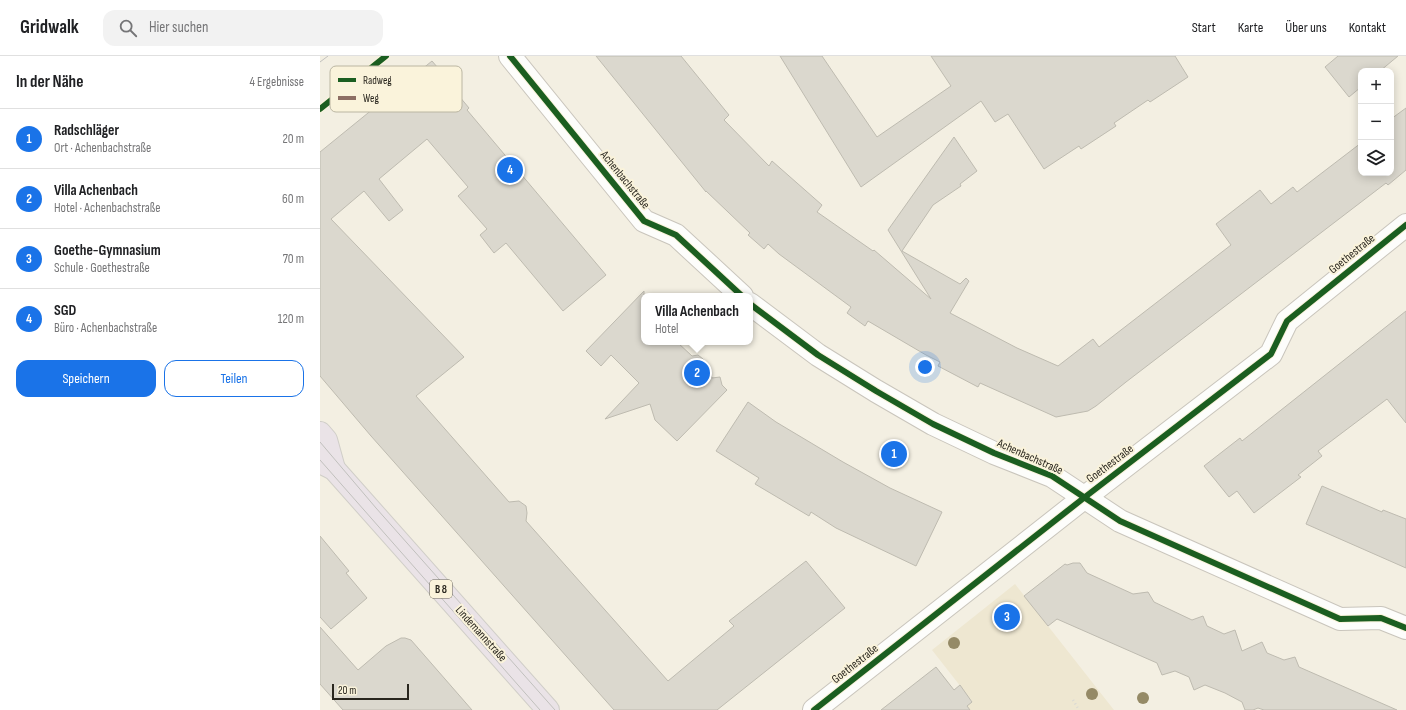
<!DOCTYPE html>
<html lang="de">
<head>
<meta charset="utf-8">
<style>
	:root { --surface:#fff; --page:#f2f2f2; --text:#202124; --muted:#757577; --line:#e0e0e0; --accent:#1a73e8 }
	body { margin:0; font-family:"Sofia Sans Condensed",sans-serif; background:var(--page); color:var(--text) }
	.controls { position:absolute; right:12px; top:12px; display:grid; overflow:hidden; border-radius:8px; box-shadow:0 2px 10px #0003 }
	.controls button { width:36px; height:36px; display:grid; place-items:center; padding:0; border:0; border-bottom:1px solid var(--line); background:var(--surface); color:var(--text); font:20px sans-serif }
	.scale { position:absolute; left:12px; bottom:10px; width:77px; box-sizing:border-box; padding-left:4px; border:2px solid #29261e; border-top:0; font-size:11px; line-height:14px; white-space:nowrap; color:#29261e; -webkit-text-stroke:3px #faf3db; paint-order:stroke }
	.you { position:absolute; left:605px; top:311px; width:14px; height:14px; margin:-10px; border:3px solid #fff; border-radius:50%; background:#1a73e8; box-shadow:0 0 0 6px #1a73e833 }
	.badge { display:grid; place-items:center; width:26px; height:26px; border-radius:50%; background:var(--accent); color:#fff; font-size:13px; font-weight:700 }
	.pin { position:absolute; translate:-50% -50%; border:2px solid #fff; box-shadow:0 1px 4px #0006 }
	.popup { position:absolute; left:321px; top:237px; width:112px; height:52px; box-sizing:border-box; display:grid; place-content:center; border-radius:8px; background:var(--surface); filter:drop-shadow(0 1px 3px #0005); font-size:13px; white-space:nowrap; color:var(--muted) }
	.popup b { font-size:15px; color:var(--text) }
	.popup::after { content:''; position:absolute; left:50%; top:100%; margin-left:-8px; border:8px solid transparent; border-top-color:var(--surface) }
	.list { margin:0; padding:0; list-style:none }
	h2 { display:flex; justify-content:space-between; align-items:center; height:52px; margin:0; padding:0 16px; font-size:17px }
	h2 small { font-size:13px; font-weight:400; color:var(--muted) }
	.list li { display:grid; grid-template-columns:26px 1fr auto; gap:12px; align-items:center; box-sizing:border-box; height:60px; padding:0 16px; border-top:1px solid var(--line) }
	.list b { display:block; font-size:15px; white-space:nowrap }
	.list p { margin:0; font-size:13px; white-space:nowrap; color:var(--muted) }
	.list em { font-size:13px; font-style:normal; color:var(--muted) }
	.actions { display:flex; gap:8px; padding:12px 16px }
	.actions a { flex:1; padding:9px 0; border:1px solid var(--accent); border-radius:12px; text-align:center; font-size:14px; color:var(--accent) }
	.actions .main { background:var(--accent); color:#fff }
	.icon { flex:none; width:22px; height:22px; fill:none; stroke:currentColor; stroke-width:2; stroke-linecap:round; stroke-linejoin:round }
	.map { position:relative; flex:none; width:1086px; height:654px; overflow:hidden }
	header { display:flex; align-items:center; gap:24px; box-sizing:border-box; height:56px; padding:0 20px; background:var(--surface); border-bottom:1px solid var(--line) }
	header strong { font-size:19px }
	nav { display:flex; gap:22px; margin-inline-start:auto; font-size:14px }
	.search { width:280px; height:36px; background:var(--page); display:flex; align-items:center; gap:10px; box-sizing:border-box; padding:0 14px; border-radius:12px; color:var(--muted); font-size:15px }
	main { display:flex }
	aside { flex:1; background:var(--surface) }
	.map>svg:first-child { display:block }
	.built { fill:#eee7d1 }
	.building { fill:#dbd8ce; stroke:#bebbb0 }
	.lines { fill:none; stroke-linecap:round; stroke-linejoin:round }
	.street-casing { stroke:#c9c5bc; stroke-width:24 }
	.primary-casing { stroke:#d0cec8; stroke-width:24 }
	.path { stroke:#d9d8d4; stroke-width:2.5; stroke-dasharray:1 3; stroke-linecap:butt }
	.street { stroke:#fdfdfb; stroke-width:22 }
	.primary { stroke:#eae3e7; stroke-width:22 }
	.tram { stroke:#c1c0bd; stroke-width:1 }
	.quiet { stroke:#8d6e63; stroke-width:5; stroke-dasharray:10 5; stroke-linecap:butt }
	.cycleway-casing { stroke:#faf3db; stroke-width:8 }
	.cycleway { stroke:#1b5e20; stroke-width:6 }
	.tree { fill:#958a66 }
	.labels { text-anchor:middle; dominant-baseline:central; stroke-width:4; stroke-linejoin:round; paint-order:stroke }
	.shield { fill:#faf3db; stroke:#686457; stroke-width:1 }
	.shield-label { font-size:11px; font-weight:bold; fill:#29261e }
	.street-label { font-size:12px; fill:#29261e; stroke:#faf3db }
	.key { fill:#faf3db; stroke:#bbb6a2; stroke-width:1 }
	.key-label { font-size:11px; fill:#29261e }
</style>
</head>
<body>
<header>
<strong>Gridwalk</strong>
<div class="search"><svg class="icon" aria-label="search" viewBox="0 0 24 24"><circle cx="10" cy="10" r="6"/><path d="M15 15l6 6"/></svg>Hier suchen</div>
<nav><a>Start</a><a>Karte</a><a>Über uns</a><a>Kontakt</a></nav>
</header>
<main>
<aside>
<h2>In der Nähe<small>4 Ergebnisse</small></h2>
<ul class="list">
<li><span class="badge">1</span><div><b>Radschläger</b><p>Ort · Achenbachstraße</p></div><em>20 m</em></li>
<li><span class="badge">2</span><div><b>Villa Achenbach</b><p>Hotel · Achenbachstraße</p></div><em>60 m</em></li>
<li><span class="badge">3</span><div><b>Goethe-Gymnasium</b><p>Schule · Goethestraße</p></div><em>70 m</em></li>
<li><span class="badge">4</span><div><b>SGD</b><p>Büro · Achenbachstraße</p></div><em>120 m</em></li>
</ul>
<div class="actions"><a class="main">Speichern</a><a>Teilen</a></div>
</aside>
<div class="map">
<svg width="1086" height="654" viewBox="0 0 1086 654">
	<rect width="100%" height="100%" fill="#f3efe2"/>
	<path class="built" d="M695,528L794,654H641L652,645L612,594Z"/>
	<g class="building">
		<path d="M276,0H361L409,59L404,64L449,110L452,105L502,149L497,156L553,195L554,194L611,243L568,174L634,81L657,115L640,128L641,130L613,149L582,195L640,228L646,222L649,225L630,257L697,292L738,310L773,283L779,291L911,189L896,168L940,134L951,148L973,131L977,136L1041,87V117H1071V63L1086,52V114L1068,129L1066,127L806,326L776,350L768,355L736,361L660,327L658,331L618,310L620,306L606,299L548,265L545,270L527,257L531,251L459,198L448,188L444,193L428,179L430,177L386,135V136Z"/>
		<path d="M460,0H502L557,81L631,30L611,0H855L868,21L830,46L828,44L794,67L796,70L761,93L759,90L724,113L688,58L675,66L661,45L541,131Z"/>
		<path d="M1018,0H1078L1060,15H1041V31L1029,41L1005,11Z"/>
		<path d="M112,5L124,19L126,17L138,31L134,34L149,52L147,54L286,219L243,255L186,187L174,197L160,179L167,173L138,140L148,131L107,83L59,123L83,154L69,165L44,135L11,163L144,301L96,340L189,446L199,445L206,450L207,457L206,465L348,625L414,570L409,565L486,505L525,552L397,654H294L51,380L0,320V96Z"/>
		<path d="M324,235V286H357L372,300L378,299L383,303L386,306L392,322L400,321L402,329L407,334L357,385L335,364L330,348L285,363L319,327L291,299L281,310L266,295Z"/>
		<path d="M1086,255V367L1067,343L998,395L1002,400L978,419L981,421L934,457L917,435L909,441L884,410L920,382L922,385Z"/>
		<path d="M428,346L456,366L523,406L570,432L622,456L596,510L516,472L491,456L489,460L435,428L439,422L396,395Z"/>
		<path d="M1002,430L1062,456L1063,454L1086,463V512L986,468Z"/>
		<path d="M0,480L29,515L26,517L47,542L11,573L0,561Z"/>
		<path d="M753,507H760L767,517L813,538L828,536L834,546L872,564L883,560L887,570L904,578L915,574L922,595L942,586L947,597L964,604L975,601L979,611L1077,654H944L938,652L933,654H925L922,646L905,637L885,629L874,634L869,621L855,615L842,619L837,607L737,563L728,570L704,540L745,508L747,509Z"/>
		<path d="M0,571L38,614L66,590L81,582H85L91,584L152,654H23L0,628Z"/>
		<path d="M616,611L634,634L640,629L652,646L647,650L650,654H561Z"/>
	</g>
	<g class="lines">
		<defs>
			<g id="street">
				<path d="M190,0L324,165L356,179L422,240"/>
				<path d="M430,248L498,299L556,335L613,368L674,397L732,420L800,465L1020,563L1061,562L1086,572"/>
				<path d="M494,654L765,441L951,298L967,265L1086,169"/>
			</g>
			<g id="primary">
				<path d="M0,377L6,384L14,413"/>
				<path d="M0,406L14,413L228,654"/>
			</g>
		</defs>
		<use href="#street" class="street-casing"/>
		<use href="#primary" class="primary-casing"/>
		<path class="path" d="M753,644L759,654"/>
		<use href="#street" class="street"/>
		<use href="#primary" class="primary"/>
		<g class="tram">
			<path d="M0,6L8,0"/>
			<path d="M0,386L56,452L235,654"/>
			<path d="M0,404L220,654"/>
		</g>
		<path class="quiet" d="M22,16L33,27"/>
		<defs>
			<g id="cycleway">
				<path d="M190,0L324,165L356,179L422,240"/>
				<path d="M0,53L66,0"/>
				<path d="M430,248L498,299L556,335L613,368L674,397L732,420L800,465L1020,563L1061,562L1086,572"/>
				<path d="M494,654L765,441L951,298L967,265L1086,169"/>
			</g>
		</defs>
		<use href="#cycleway" class="cycleway-casing"/>
		<use href="#cycleway" class="cycleway"/>
	</g>
	<g class="tree">
		<circle cx="634" cy="587" r="6"/>
		<circle cx="772" cy="638" r="6"/>
		<circle cx="823" cy="642" r="6"/>
	</g>
	<g class="labels">
		<rect class="shield" x="110" y="524" width="22" height="18" rx="3"/>
		<g class="shield-label">
			<text x="121" y="533">B 8</text>
		</g>
		<g class="street-label">
			<text transform="translate(305 124) rotate(51)">Achenbachstraße</text>
			<text transform="translate(1032 198) rotate(-39)">Goethestraße</text>
			<text transform="translate(710 401) rotate(24)">Achenbachstraße</text>
			<text transform="translate(790 408) rotate(-37)">Goethestraße</text>
			<text transform="translate(161 578) rotate(48)">Lindemannstraße</text>
			<text transform="translate(535 608) rotate(-38)">Goethestraße</text>
		</g>
	</g>
	<rect x="10" y="10" width="132" height="46" rx="6" class="key"/>
	<rect x="18" y="22" width="18" height="4" fill="#1b5e20"/>
	<rect x="18" y="40" width="18" height="4" fill="#8d6e63"/>
	<g class="key-label">
		<text x="43" y="28">Radweg</text>
		<text x="43" y="46">Weg</text>
	</g>
</svg>
<div class="controls">
<button>+</button>
<button>−</button>
<button><svg class="icon" aria-label="layers" viewBox="0 0 24 24"><path d="M12 4l9 5-9 5-9-5zM3 14l9 5 9-5"/></svg></button>
</div>
<div class="scale">20 m</div>
<div class="you"></div>
<div class="pin badge" style="left:574px;top:398px">1</div>
<div class="pin badge" style="left:377px;top:317px">2</div>
<div class="popup"><b>Villa Achenbach</b>Hotel</div>
<div class="pin badge" style="left:687px;top:561px">3</div>
<div class="pin badge" style="left:190px;top:114px">4</div>
</div>
</main>
</body>
</html>
